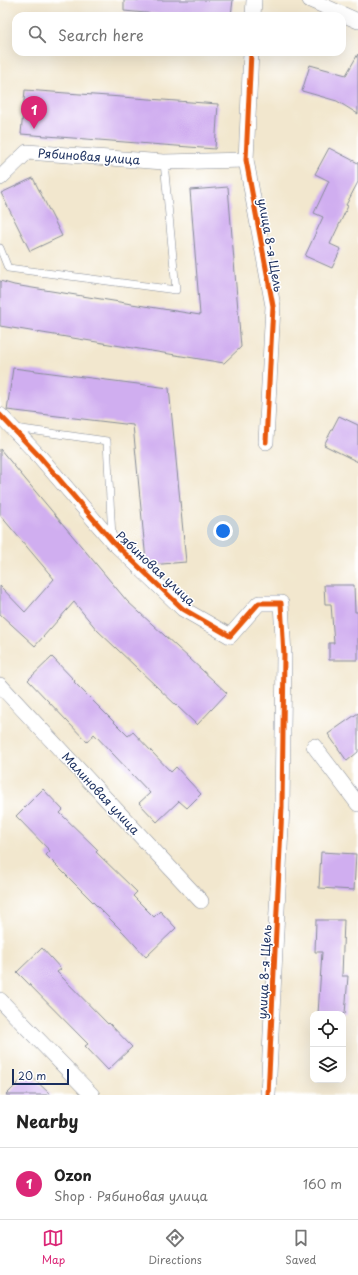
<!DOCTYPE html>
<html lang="en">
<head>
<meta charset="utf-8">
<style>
	:root { --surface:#fff; --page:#f2f2f2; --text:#222; --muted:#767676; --line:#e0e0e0; --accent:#db2777 }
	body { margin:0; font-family:"Playpen Sans",sans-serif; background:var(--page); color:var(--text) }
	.controls { position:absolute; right:12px; bottom:12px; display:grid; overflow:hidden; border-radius:8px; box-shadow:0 4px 16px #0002 }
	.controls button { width:36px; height:36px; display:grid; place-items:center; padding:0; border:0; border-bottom:1px solid var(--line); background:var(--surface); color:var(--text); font:20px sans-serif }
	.scale { position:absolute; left:12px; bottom:10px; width:57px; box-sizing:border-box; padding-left:4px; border:2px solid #1b2f5e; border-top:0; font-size:11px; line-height:14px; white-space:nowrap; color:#1b2f5e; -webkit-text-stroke:3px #fff; paint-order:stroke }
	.you { position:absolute; left:223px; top:531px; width:14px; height:14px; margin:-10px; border:3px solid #fff; border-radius:50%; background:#1a73e8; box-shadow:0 0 0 6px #1a73e833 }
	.badge { display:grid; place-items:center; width:26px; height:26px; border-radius:50%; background:var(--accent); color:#fff; font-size:13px; font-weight:700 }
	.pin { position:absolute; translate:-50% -33px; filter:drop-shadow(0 1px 2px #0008) }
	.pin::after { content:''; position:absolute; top:21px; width:14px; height:12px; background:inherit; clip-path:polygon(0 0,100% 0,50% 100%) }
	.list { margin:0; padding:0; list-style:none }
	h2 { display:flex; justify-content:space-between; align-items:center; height:52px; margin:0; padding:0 16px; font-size:17px }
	h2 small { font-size:13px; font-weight:400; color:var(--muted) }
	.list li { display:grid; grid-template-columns:26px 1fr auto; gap:12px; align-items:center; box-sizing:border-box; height:72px; padding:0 16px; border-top:1px solid var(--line) }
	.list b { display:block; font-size:15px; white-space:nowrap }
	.list p { margin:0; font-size:13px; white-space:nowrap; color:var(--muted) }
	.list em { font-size:13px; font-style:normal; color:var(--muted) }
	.icon { flex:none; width:22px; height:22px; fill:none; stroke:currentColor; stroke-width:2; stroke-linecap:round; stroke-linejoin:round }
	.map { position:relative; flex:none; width:358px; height:1095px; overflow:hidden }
	.search { position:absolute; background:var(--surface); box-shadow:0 4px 16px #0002; left:12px; right:12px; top:12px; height:44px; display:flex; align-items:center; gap:10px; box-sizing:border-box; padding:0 14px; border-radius:12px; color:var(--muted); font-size:15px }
	.sheet { height:124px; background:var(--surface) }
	nav { display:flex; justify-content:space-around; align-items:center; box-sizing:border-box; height:56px; border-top:1px solid var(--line); background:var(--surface); font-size:11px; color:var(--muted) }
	nav a { display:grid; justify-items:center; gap:2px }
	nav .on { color:var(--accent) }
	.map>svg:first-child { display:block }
	.building { fill:#d0aef0 }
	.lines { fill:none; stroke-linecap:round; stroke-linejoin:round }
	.service-casing { stroke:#868b96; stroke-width:8 }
	.minor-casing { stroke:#868b96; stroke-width:16 }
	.service { stroke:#fff; stroke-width:7 }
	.minor { stroke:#fff; stroke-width:15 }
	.cycleway-casing { stroke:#fff; stroke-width:8 }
	.cycleway { stroke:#e8590c; stroke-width:5 }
	.labels { text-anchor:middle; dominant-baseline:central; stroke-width:3; stroke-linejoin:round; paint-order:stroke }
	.street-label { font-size:12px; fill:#1b2f5e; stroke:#fff }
</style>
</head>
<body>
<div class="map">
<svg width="358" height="1095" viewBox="0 0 358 1095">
	<rect width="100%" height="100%" fill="#fff"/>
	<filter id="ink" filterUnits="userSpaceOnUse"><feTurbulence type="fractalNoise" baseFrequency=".025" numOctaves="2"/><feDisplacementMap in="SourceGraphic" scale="8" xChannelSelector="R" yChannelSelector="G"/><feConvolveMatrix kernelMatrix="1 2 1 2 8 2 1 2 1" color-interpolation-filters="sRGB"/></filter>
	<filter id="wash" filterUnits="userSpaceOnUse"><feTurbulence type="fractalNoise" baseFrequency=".012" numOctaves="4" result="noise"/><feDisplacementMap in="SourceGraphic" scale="16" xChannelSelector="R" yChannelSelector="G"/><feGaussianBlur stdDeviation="0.9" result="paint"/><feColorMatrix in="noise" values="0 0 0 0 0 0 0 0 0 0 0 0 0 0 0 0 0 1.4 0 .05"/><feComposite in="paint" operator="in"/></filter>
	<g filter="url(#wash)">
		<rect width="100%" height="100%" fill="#f2e7ce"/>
		<g id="blocks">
			<g class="building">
				<path d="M124,0H233L231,16H177L124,11Z"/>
				<path d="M358,54V114L337,101L302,91L310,65L346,75Z"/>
				<path d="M25,90L218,104L215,149L21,134Z"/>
				<path d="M329,148L358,163V182L346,205L348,206L330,244L341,249L332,268L305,256L323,217L314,213L329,181L315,174Z"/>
				<path d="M33,178L62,236L30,251L1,193Z"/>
				<path d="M228,187L241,347L224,363L0,326V281L14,285L200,315L190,190Z"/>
				<path d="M13,368L169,388L186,562L150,565L146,561L133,425L7,410Z"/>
				<path d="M339,416L358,425V462L324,445Z"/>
				<path d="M0,449L127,601L227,693L197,725L97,630L74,602L35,646L0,614V586L25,612L54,579L0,515Z"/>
				<path d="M324,585H354L355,612H358V660H329V643H334L331,604H325Z"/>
				<path d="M52,657L75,681L74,682L128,736L133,732L171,772L176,767L201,794L187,808L179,801L157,822L139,803L150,793L94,734L87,742L28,680Z"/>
				<path d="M358,713V752L347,761L328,734Z"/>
				<path d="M43,789L63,810L60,813L98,850L96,852L137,892L133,896L154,917L160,911L176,928L146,957L124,933L46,855L50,851L16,816Z"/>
				<path d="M321,852L356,854L354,890L319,888Z"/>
				<path d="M316,920H344L342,976H348L345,1014H318L322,952H315Z"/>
				<path d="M42,948L61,969L57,972L108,1024L109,1023L132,1047L108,1070L85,1046L88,1044L17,972Z"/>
				<path d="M28,1073L51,1095H6Z"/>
			</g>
		</g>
	</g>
	<g filter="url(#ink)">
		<use href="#blocks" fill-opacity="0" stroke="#868b96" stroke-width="1"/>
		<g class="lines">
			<defs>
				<g id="service">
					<path d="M0,248L8,268L176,290L164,162"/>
					<path d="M15,428L107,441L112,538"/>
				</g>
				<g id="minor">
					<path d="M310,0L358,21"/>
					<path d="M253,16L254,0"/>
					<path d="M251,52L246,160L273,306L266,442"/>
					<path d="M0,178L27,152L164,162L246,160"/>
					<path d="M0,415L40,457L113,542L183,609L230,636L259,603H281L284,655L282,807L268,1095"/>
					<path d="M0,685L201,901"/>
					<path d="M314,746L358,804"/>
					<path d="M0,1000L92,1095"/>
				</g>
			</defs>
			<use href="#service" class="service-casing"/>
			<use href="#minor" class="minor-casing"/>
			<use href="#service" class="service"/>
			<use href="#minor" class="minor"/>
			<defs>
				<g id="cycleway">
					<path d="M251,52L246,160L273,306L266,442"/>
					<path d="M0,415L40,457L113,542L183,609L230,636L259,603H281L284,655L282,807L268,1095"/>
				</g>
			</defs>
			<use href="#cycleway" class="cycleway-casing"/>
			<use href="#cycleway" class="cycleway"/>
		</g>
	</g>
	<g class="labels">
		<g class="street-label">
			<text transform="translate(89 156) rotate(4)">Рябиновая улица</text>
			<text transform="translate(271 245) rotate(80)">улица 8-я Щель</text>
			<text transform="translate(156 568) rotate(43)">Рябиновая улица</text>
			<text transform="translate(101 793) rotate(47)">Малиновая улица</text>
			<text transform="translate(264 972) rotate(-87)">улица 8-я Щель</text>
		</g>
	</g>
</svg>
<div class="controls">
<button><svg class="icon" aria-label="locate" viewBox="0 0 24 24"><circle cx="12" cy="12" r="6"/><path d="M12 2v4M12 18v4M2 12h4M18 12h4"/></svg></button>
<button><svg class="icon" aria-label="layers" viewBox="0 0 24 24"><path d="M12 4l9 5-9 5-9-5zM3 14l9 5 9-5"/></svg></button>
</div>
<div class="scale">20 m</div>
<div class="you"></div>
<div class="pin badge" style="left:34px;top:129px">1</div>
<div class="search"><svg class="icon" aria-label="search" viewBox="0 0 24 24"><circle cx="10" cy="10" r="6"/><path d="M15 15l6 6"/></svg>Search here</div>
</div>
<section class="sheet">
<h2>Nearby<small></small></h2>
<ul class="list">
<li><span class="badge">1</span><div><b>Ozon</b><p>Shop · Рябиновая улица</p></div><em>160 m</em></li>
</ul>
</section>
<nav>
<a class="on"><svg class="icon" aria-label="map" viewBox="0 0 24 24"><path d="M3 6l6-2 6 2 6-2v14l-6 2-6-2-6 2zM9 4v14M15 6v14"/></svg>Map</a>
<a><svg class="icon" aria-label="directions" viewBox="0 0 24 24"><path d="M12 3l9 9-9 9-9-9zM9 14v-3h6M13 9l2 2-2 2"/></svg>Directions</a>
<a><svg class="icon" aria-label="saved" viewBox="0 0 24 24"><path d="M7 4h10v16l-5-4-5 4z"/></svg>Saved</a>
</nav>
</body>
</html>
